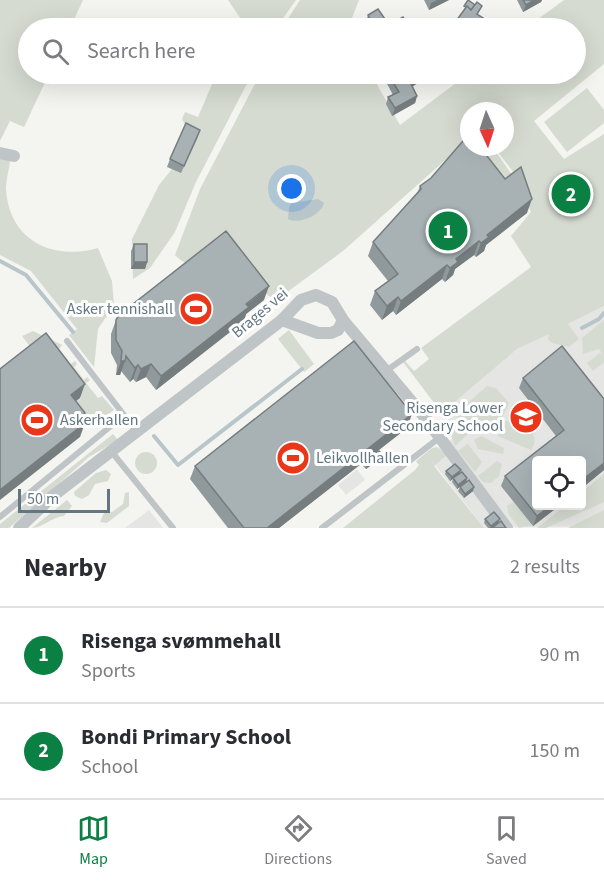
<!DOCTYPE html>
<html lang="en">
<head>
<meta charset="utf-8">
<style>
	:root { --surface:#fff; --page:#f2f2f3; --text:#2b2b33; --muted:#7c7c81; --line:#e1e1e2; --accent:#0b8043 }
	body { margin:0; font-family:"Source Sans 3",sans-serif; background:var(--page); color:var(--text) }
	.controls { position:absolute; right:18px; bottom:18px; display:grid; overflow:hidden; border-radius:6px; box-shadow:0 6px 24px #0002 }
	.controls button { width:54px; height:54px; display:grid; place-items:center; padding:0; border:0; border-bottom:2px solid var(--line); background:var(--surface); color:var(--text); font:30px sans-serif }
	.compass { position:absolute; left:460px; top:102px; width:54px; height:54px; border-radius:50%; background:var(--surface); box-shadow:0 6px 24px #0002; rotate:177deg }
	.scale { position:absolute; left:18px; bottom:15px; width:92px; box-sizing:border-box; padding-left:6px; border:3px solid #627782; border-top:0; font-size:16px; line-height:21px; white-space:nowrap; color:#627782; -webkit-text-stroke:4px #fff; paint-order:stroke }
	.you { position:absolute; left:292px; top:189px; width:21px; height:21px; margin:-15px; border:4px solid #fff; border-radius:50%; background:#1a73e8; box-shadow:0 0 0 9px #1a73e833 }
	.badge { display:grid; place-items:center; width:39px; height:39px; border-radius:50%; background:var(--accent); color:#fff; font-size:20px; font-weight:700 }
	.pin { position:absolute; translate:-50% -50%; border:3px solid #fff; box-shadow:0 2px 6px #0006 }
	.list { margin:0; padding:0; list-style:none }
	h2 { display:flex; justify-content:space-between; align-items:center; height:78px; margin:0; padding:0 24px; font-size:26px }
	h2 small { font-size:20px; font-weight:400; color:var(--muted) }
	.list li { display:grid; grid-template-columns:39px 1fr auto; gap:18px; align-items:center; box-sizing:border-box; height:96px; padding:0 24px; border-top:2px solid var(--line) }
	.list b { display:block; font-size:22px; white-space:nowrap }
	.list p { margin:0; font-size:20px; white-space:nowrap; color:var(--muted) }
	.list em { font-size:20px; font-style:normal; color:var(--muted) }
	.icon { flex:none; width:33px; height:33px; fill:none; stroke:currentColor; stroke-width:2; stroke-linecap:round; stroke-linejoin:round }
	.map { position:relative; flex:none; width:604px; height:528px; overflow:hidden }
	.search { position:absolute; background:var(--surface); box-shadow:0 6px 24px #0002; left:18px; right:18px; top:18px; height:66px; display:flex; align-items:center; gap:15px; box-sizing:border-box; padding:0 21px; border-radius:33px; color:var(--muted); font-size:22px }
	.sheet { height:270px; background:var(--surface) }
	nav { display:flex; justify-content:space-around; align-items:center; box-sizing:border-box; height:84px; border-top:2px solid var(--line); background:var(--surface); font-size:16px; color:var(--muted) }
	nav a { display:grid; justify-items:center; gap:3px }
	nav .on { color:var(--accent) }
	.map>svg:first-child { display:block }
	.built { fill:#e5e5e3; fill-rule:evenodd }
	.green { fill:#d6dbd1 }
	.water { fill:#b8c6ca }
	.lines { fill:none; stroke-linecap:round; stroke-linejoin:round }
	.stream { stroke:#b8c6ca; stroke-width:4 }
	.service { stroke:#bfc4c6; stroke-width:6 }
	.minor { stroke:#bfc4c6; stroke-width:12 }
	.wall { fill:#90999c }
	.shaded-wall { fill:#767d7f }
	.building { fill:#a8b2b5; stroke:#767d7f; stroke-width:1.5 }
	.labels { text-anchor:middle; dominant-baseline:central; stroke-width:6; stroke-linejoin:round; paint-order:stroke }
	.poi-label { font-size:16px; fill:#627782; stroke:#fff; text-anchor:end }
	.street-label { font-size:16px; fill:#627782; stroke:#fff }
</style>
</head>
<body>
<div class="map">
<svg width="604" height="528" viewBox="0 0 604 528">
	<rect width="100%" height="100%" fill="#f4f4f0"/>
	<g class="built">
		<path d="M604,306V526L484,528L428,456L452,439V425L443,410L517,349ZM536,460H582V506H536Z"/>
		<path d="M357,469L365,480L346,495L338,485Z"/>
		<path d="M149,510L163,528H125Z"/>
	</g>
	<g class="green">
		<path d="M0,0H83L70,28H28V74H49L24,127L10,121L0,141Z"/>
		<path d="M228,0H296L276,28H247Z"/>
		<path d="M300,0H359L348,28H282Z"/>
		<path d="M564,0H604V64L534,121L564,159L604,134V306L568,324L579,339L569,347L552,343L548,339L549,334L517,349L445,410L438,408L403,362L405,361L414,371L429,359L421,348L531,267L511,236L531,212L517,177L494,147H505V111H469V139L343,251L275,301C250,276 192,275 175,255L200,189L260,74H371L400,125L468,74H576V28H526Z"/>
		<path d="M204,74H252L196,182L175,232L150,268L133,279L132,239L159,185L172,169L186,127L182,119L185,112L198,117L213,82L202,77Z"/>
		<path d="M587,88L604,110V123L567,152L544,122Z"/>
		<path d="M473,147L493,148L518,183L501,197Z"/>
		<path d="M0,157L10,161C9,170 6,180 6,189C9,241 53,261 98,248L112,281L114,305L98,329L94,367L69,335L77,329L31,271L0,255Z"/>
		<path d="M604,320V362L593,371L587,363L600,353L603,355L599,349L583,354L582,338Z"/>
		<path d="M289,330L314,364L304,372L278,339Z"/>
		<path d="M33,331L62,345L59,349L71,364L75,361L77,364L74,367L84,380L87,377L90,380L86,383L98,398L102,396L114,410L95,423L89,420L75,402L81,398L58,365L34,352L22,336Z"/>
		<path d="M487,386L496,388L509,403L495,434L457,417L455,414Z"/>
		<path d="M512,415L518,420L522,418C530,428 540,438 531,450L498,436L505,421H508Z"/>
		<path d="M453,424L468,431V434L455,446L451,435Z"/>
		<path d="M113,434L118,440L89,457L9,528H0V524Z"/>
		<path d="M481,436L504,448L503,454L478,449L474,440Z"/>
		<path d="M468,444L482,462L475,472L458,451Z"/>
		<path d="M437,447L447,455L434,466L484,528H343L415,470L419,465L416,461L432,448Z"/>
		<circle cx="146" cy="463" r="11"/>
		<path d="M497,461L502,464L499,476L491,483L483,482L478,476Z"/>
		<path d="M106,470L111,474L108,481L95,484L89,495L82,499L75,496L74,492L96,473Z"/>
		<path d="M604,474V502L546,528H537L565,506H582V492Z"/>
		<path d="M129,492V506L107,523L100,522L104,513L112,512L123,504L125,493Z"/>
		<path d="M67,500L72,506L64,516C52,517 42,528 32,528Z"/>
		<path d="M514,501L533,525L519,528L509,515L507,506Z"/>
		<path d="M604,510V528H568Z"/>
	</g>
	<path class="water" d="M318,199L324,203C321,215 299,225 288,219L289,207L292,203Z"/>
	<g class="lines">
		<g class="stream">
			<path d="M0,261L26,275L73,332"/>
			<path d="M582,328L599,319L604,313"/>
			<path d="M154,436L178,465L302,369"/>
		</g>
		<g class="service">
			<path d="M67,341L137,432"/>
			<path d="M386,371L417,349"/>
			<path d="M111,451L173,528"/>
			<path d="M0,517L123,416"/>
			<path d="M322,528L439,438"/>
		</g>
		<g class="minor">
			<path d="M0,153L14,156"/>
			<path d="M282,320L318,333H331L338,330L343,320"/>
			<path d="M19,528L54,495L282,320L301,300L316,295L332,302L343,320L423,415L507,528"/>
		</g>
	</g>
	<g class="wall">
		<path d="M424,0H449L429,10Z"/>
		<path d="M517,0H542L541,2L523,12Z"/>
		<path d="M368,15L389,25L410,28H369L366,22Z"/>
		<path d="M387,74L420,76L418,83L412,87L417,96L415,103L392,116L386,104L388,97L393,95L385,80Z"/>
		<path d="M198,137L181,173L167,167L170,159Z"/>
		<path d="M420,186L527,213L486,245L484,251L476,257L474,255L455,269L453,275L445,282L442,279L396,315L393,311L382,320L370,305L375,291L388,281L368,256L373,242L417,194Z"/>
		<path d="M134,244L147,262L145,269H131V251Z"/>
		<path d="M264,300L246,314L244,321L156,390L146,377L136,382L133,379L130,382L121,371L120,375H116L117,365L111,353V334L116,320Z"/>
		<path d="M523,378L604,399V470L582,488V460L537,506H559L533,526L501,486L505,476L556,436L519,388Z"/>
		<path d="M407,428L279,528H228L190,479L195,466Z"/>
		<path d="M381,458L366,469L363,466L364,462Z"/>
		<path d="M446,471L460,474L467,478L466,482L457,489L452,482L453,479L450,481L445,474Z"/>
		<path d="M460,487L473,491L464,498L458,491Z"/>
		<path d="M485,519H500L498,523L492,528H488L484,523Z"/>
	</g>
	<g class="shaded-wall">
		<path d="M437,0H449L429,10L431,3Z"/>
		<path d="M534,0H542L541,2L523,12L526,5Z"/>
		<path d="M483,18L478,28H475Z"/>
		<path d="M420,76L418,83L407,89L410,82Z"/>
		<path d="M417,96L415,103L392,116L395,108Z"/>
		<path d="M532,199L527,213L486,245L484,251L476,257L481,243L487,235Z"/>
		<path d="M479,241L474,255L455,269L453,275L445,282L450,268L456,259Z"/>
		<path d="M134,262H147L145,269H131Z"/>
		<path d="M447,265L442,279L396,315L401,301Z"/>
		<path d="M269,286L264,300L246,314L244,321L156,390L161,376Z"/>
		<path d="M398,297L393,311L382,320L387,306Z"/>
		<path d="M121,361H125L120,375H116Z"/>
		<path d="M151,364L146,377L136,382L141,369Z"/>
		<path d="M138,365L133,379L130,382L135,368Z"/>
		<path d="M85,384L80,398L66,409L71,395Z"/>
		<path d="M412,414L407,428L279,528H267Z"/>
		<path d="M85,423L80,437L0,500V490Z"/>
		<path d="M382,454L381,458L366,469L367,466Z"/>
		<path d="M604,463V470L582,488V480Z"/>
		<path d="M461,470L459,474L450,481L452,477Z"/>
		<path d="M467,478L466,482L457,489L458,485Z"/>
		<path d="M474,487L473,491L464,498L465,494Z"/>
		<path d="M550,506H559L533,526L537,516Z"/>
		<path d="M500,519L498,523L492,528H490L491,526Z"/>
	</g>
	<g class="building">
		<path d="M468,0L475,5L471,10L464,6Z"/>
		<path d="M523,0H534L526,5Z"/>
		<path d="M477,2L482,6L477,14L483,18L475,28H451L467,6L471,10Z"/>
		<path d="M378,9L389,25L403,17L410,28H375L368,15Z"/>
		<path d="M230,23L243,28H227Z"/>
		<path d="M388,74H419L420,76L410,82L417,96L395,108L388,97L399,92Z"/>
		<path d="M186,123L200,130L184,166L170,159Z"/>
		<path d="M469,134V147H480L505,179L521,167L532,199L487,235L489,237L481,243L479,241L456,259L458,262L450,268L447,265L401,301L398,297L387,306L375,291L398,274L373,242L421,189L420,186L431,178Z"/>
		<path d="M226,231L269,286L246,304L249,307L161,376L151,364L141,369L138,365L135,368L126,356L125,361H121L122,351L116,340V320L119,315Z"/>
		<rect x="134" y="244" width="13" height="18"/>
		<path d="M46,333L85,384L71,395L85,413L80,417L85,423L0,490V369Z"/>
		<path d="M354,341L412,414L267,528H244L195,466Z"/>
		<path d="M562,346L604,399V463L582,480V460H537V506H550L537,516L505,476L564,430L523,378Z"/>
		<path d="M379,451L382,454L367,466L364,462Z"/>
		<path d="M455,464L461,470L452,477L446,471Z"/>
		<path d="M462,472L467,478L458,485L453,478Z"/>
		<path d="M469,480L474,487L465,494L460,487Z"/>
		<path d="M494,512L500,519L491,526L485,519Z"/>
		<path d="M501,521L506,528H492Z"/>
	</g>
	<defs>
		<symbol id="stadium-disc" viewBox="-11 -11 22 22"><circle r="9.5" fill="#ea3619" stroke="#fff"/><path d="M0-5a6.5 5 0 1 0 0 10a6.5 5 0 1 0 0-10ZM-3.5-1.8h7v3.6h-7Z" fill="#fff"/></symbol>
		<symbol id="school-disc" viewBox="-11 -11 22 22"><circle r="9.5" fill="#ea3619" stroke="#fff"/><path d="M0-5L7-2L0 1L-7-2ZM-4 1L0 2.5L4 1V4Q0 6-4 4Z" fill="#fff"/></symbol>
	</defs>
	<g fill-rule="evenodd">
		<use href="#stadium-disc" x="177" y="290" width="38" height="38"/>
		<use href="#school-disc" x="507" y="398" width="38" height="38"/>
		<use href="#stadium-disc" x="18" y="401" width="38" height="38"/>
		<use href="#stadium-disc" x="274" y="439" width="38" height="38"/>
	</g>
	<g class="labels">
		<g class="poi-label">
			<text x="173" y="309">Asker tennishall</text>
			<text x="503" y="408">Risenga Lower<tspan x="503" dy="18">Secondary School</tspan></text>
			<text x="60" y="420" text-anchor="start">Askerhallen</text>
			<text x="316" y="458" text-anchor="start">Leikvollhallen</text>
		</g>
		<g class="street-label">
			<text transform="translate(260 313) rotate(-40)">Brages vei</text>
		</g>
	</g>
</svg>
<div class="controls">
<button><svg class="icon" aria-label="locate" viewBox="0 0 24 24"><circle cx="12" cy="12" r="6"/><path d="M12 2v4M12 18v4M2 12h4M18 12h4"/></svg></button>
</div>
<svg class="compass" viewBox="-18 -18 36 36"><path d="M0-13l5 13h-10z" fill="#e53935"/><path d="M0 13l5-13h-10z" fill="#7c7c81"/></svg>
<div class="scale">50 m</div>
<div class="you"></div>
<div class="pin badge" style="left:448px;top:231px">1</div>
<div class="pin badge" style="left:571px;top:194px">2</div>
<div class="search"><svg class="icon" aria-label="search" viewBox="0 0 24 24"><circle cx="10" cy="10" r="6"/><path d="M15 15l6 6"/></svg>Search here</div>
</div>
<section class="sheet">
<h2>Nearby<small>2 results</small></h2>
<ul class="list">
<li><span class="badge">1</span><div><b>Risenga svømmehall</b><p>Sports</p></div><em>90 m</em></li>
<li><span class="badge">2</span><div><b>Bondi Primary School</b><p>School</p></div><em>150 m</em></li>
</ul>
</section>
<nav>
<a class="on"><svg class="icon" aria-label="map" viewBox="0 0 24 24"><path d="M3 6l6-2 6 2 6-2v14l-6 2-6-2-6 2zM9 4v14M15 6v14"/></svg>Map</a>
<a><svg class="icon" aria-label="directions" viewBox="0 0 24 24"><path d="M12 3l9 9-9 9-9-9zM9 14v-3h6M13 9l2 2-2 2"/></svg>Directions</a>
<a><svg class="icon" aria-label="saved" viewBox="0 0 24 24"><path d="M7 4h10v16l-5-4-5 4z"/></svg>Saved</a>
</nav>
</body>
</html>
